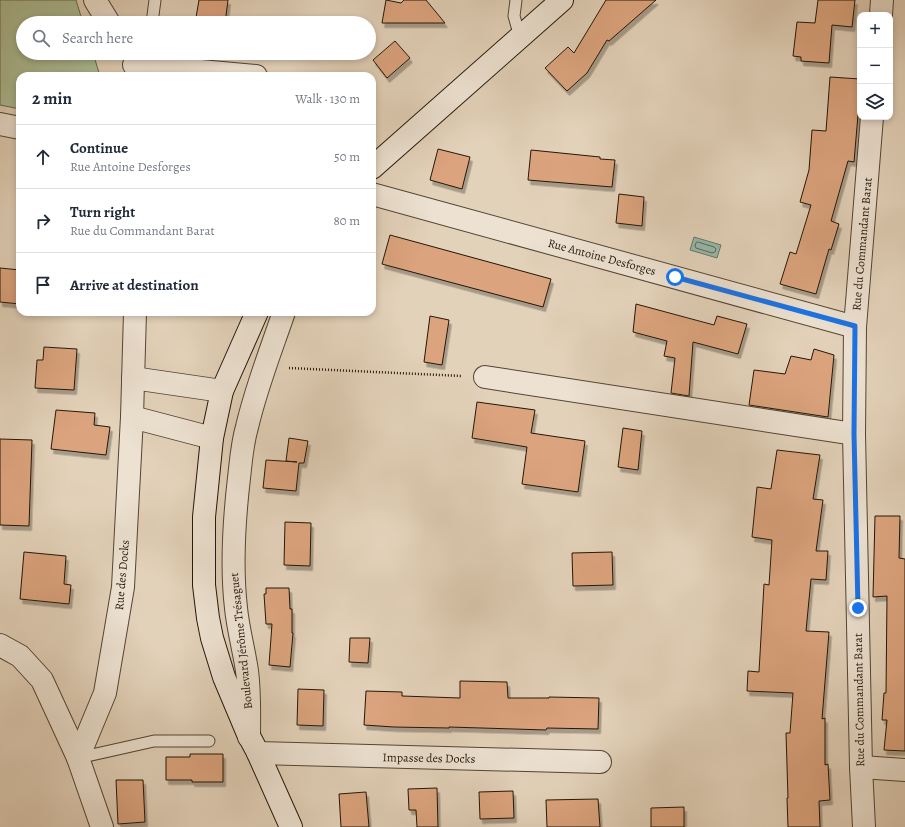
<!DOCTYPE html>
<html lang="en">
<head>
<meta charset="utf-8">
<style>
	:root { --surface:#fff; --page:#f2f2f3; --text:#1f2937; --muted:#747a83; --line:#e0e1e3 }
	body { margin:0; font-family:Alegreya,serif; background:var(--page); color:var(--text) }
	.controls { position:absolute; right:12px; top:12px; display:grid; overflow:hidden; border-radius:8px; box-shadow:0 2px 6px #0003 }
	.controls button { width:36px; height:36px; display:grid; place-items:center; padding:0; border:0; border-bottom:1px solid var(--line); background:var(--surface); color:var(--text); font:20px sans-serif }
	.stop { position:absolute; width:12px; height:12px; margin:-9px; border:3px solid #1a73e8; border-radius:50%; background:#fff }
	.stop.end { background:#1a73e8; border-color:#fff; box-shadow:0 1px 4px #0008 }
	.list { margin:0; padding:0; list-style:none }
	h2 { display:flex; justify-content:space-between; align-items:center; height:52px; margin:0; padding:0 16px; font-size:17px }
	h2 small { font-size:13px; font-weight:400; color:var(--muted) }
	.list li { display:grid; grid-template-columns:26px 1fr auto; gap:12px; align-items:center; box-sizing:border-box; height:64px; padding:0 16px; border-top:1px solid var(--line) }
	.list b { display:block; font-size:15px; white-space:nowrap }
	.list p { margin:0; font-size:13px; white-space:nowrap; color:var(--muted) }
	.list em { font-size:13px; font-style:normal; color:var(--muted) }
	.icon { flex:none; width:22px; height:22px; fill:none; stroke:currentColor; stroke-width:2; stroke-linecap:round; stroke-linejoin:round }
	.map { position:relative; flex:none; width:905px; height:827px; overflow:hidden }
	.search { position:absolute; background:var(--surface); box-shadow:0 2px 6px #0003; left:16px; top:16px; width:360px; height:44px; display:flex; align-items:center; gap:10px; box-sizing:border-box; padding:0 14px; border-radius:22px; color:var(--muted); font-size:15px }
	.panel { position:absolute; background:var(--surface); box-shadow:0 2px 6px #0003; left:16px; top:72px; width:360px; height:244px; border-radius:12px }
	.map>svg:first-child { display:block }
	.green { fill:#adbd95; stroke:#686a4e }
	.water { fill:#96b8aa; stroke:#687769 }
	.lines { fill:none; stroke-linecap:round; stroke-linejoin:round }
	.shore { stroke:#5c6759; stroke-width:1 }
	.building { fill:#dca47e; stroke:#231608; filter:url(#shadow) }
	.lane-casing { stroke:#534534; stroke-width:13 }
	.street-casing { stroke:#534534; stroke-width:24 }
	.secondary-casing { stroke:#231608; stroke-width:24 }
	.path { stroke:#231608; stroke-width:2.5; stroke-dasharray:1 2; stroke-linecap:butt }
	.lane { stroke:#ede2d2; stroke-width:11 }
	.street { stroke:#ede2d2; stroke-width:22 }
	.secondary { stroke:#ede2d2; stroke-width:22 }
	.route { stroke:#1a73e8; stroke-width:5 }
	.labels { text-anchor:middle; dominant-baseline:central; stroke-width:3; stroke-linejoin:round; paint-order:stroke }
	.street-label { font-size:12px; fill:#231608; stroke:#ede2d2 }
</style>
</head>
<body>
<div class="map">
<svg width="905" height="827" viewBox="0 0 905 827">
	<defs>
		<filter id="shadow"><feDropShadow dx="2.5" dy="4.5" stdDeviation="0" flood-color="#0004"/></filter>
	</defs>
	<rect width="100%" height="100%" fill="#e3d2ba"/>
	<filter id="stains"><feTurbulence type="fractalNoise" baseFrequency=".005" numOctaves="4"/><feColorMatrix values="0 0 0 0 .2 0 0 0 0 .09 0 0 0 0 .02 0 0 0 .5 -.17"/></filter>
	<radialGradient id="worn" r=".72"><stop offset=".6" stop-color="#630" stop-opacity="0"/><stop offset="1" stop-color="#630" stop-opacity=".3"/></radialGradient>
	<path class="green" d="M0,0H76L83,23H23V53H93L100,76H20V109L0,105Z"/>
	<path class="water" d="M694,237L721,245L717,258L690,250Z"/>
	<g class="lines">
		<path class="shore" d="M698,242L714,247L716,249L715,252L712,253L696,248L695,246L696,243Z"/>
	</g>
	<g class="building">
		<path d="M199,0H228L225,23H195Z"/>
		<path d="M386,0L401,3L404,0H426L445,23H382Z"/>
		<path d="M606,0H656L609,41L607,40L587,73L567,91L545,68L568,47L574,53Z"/>
		<path d="M818,0H855L852,27L832,25L829,63L801,61V57L793,56L797,22L815,23Z"/>
		<path d="M395,41L410,58L387,78L373,60Z"/>
		<path d="M830,77L860,79V91L854,162L848,161L831,221L839,224L831,250L829,249L816,294L780,284L790,252L796,254L811,205L800,202L809,170L812,130L826,131Z"/>
		<path d="M438,149L470,157L462,189L430,180Z"/>
		<path d="M531,150L600,157V159L615,160L612,187L528,180Z"/>
		<path d="M619,194L644,197L642,226L616,223Z"/>
		<path d="M390,235L551,279L543,307L382,264Z"/>
		<path d="M0,268L20,270V304L0,302Z"/>
		<path d="M636,304L714,325L717,316L747,324L738,354L693,342L689,396L671,393L675,358L664,356L667,341L633,332Z"/>
		<path d="M430,316L449,320L442,365L424,362Z"/>
		<path d="M44,347L77,349L74,390L35,388L37,360H43Z"/>
		<path d="M814,349L834,355L828,417L749,405L754,370L785,374L791,356L811,360Z"/>
		<path d="M477,402L535,410L531,433L585,441L578,492L522,484L527,447L472,438Z"/>
		<path d="M56,410L95,413L94,425L110,427L106,455L51,449Z"/>
		<path d="M623,428L642,431L638,470L618,467Z"/>
		<path d="M289,438L308,441L304,463H299L296,491L263,488L266,460L297,462L286,461Z"/>
		<path d="M0,439L32,440L29,526L0,525Z"/>
		<path d="M777,450L820,455L813,499L823,500L816,551H828L826,580L811,579L806,631L829,632L822,719L825,718V765L828,764L830,800L819,801L820,827H788L787,798H788L786,733H790L793,693L747,691L748,671L759,672L764,584L769,585L772,540L752,537L757,487L771,489Z"/>
		<path d="M875,516H900L899,558L905,559V751L884,750L887,720H882L884,693H886L887,596L873,597Z"/>
		<path d="M285,522L311,523L310,566L284,565Z"/>
		<path d="M24,552L66,556L64,584L71,585L69,604L20,599Z"/>
		<path d="M612,552L613,585L573,586L572,553Z"/>
		<path d="M266,588H289L290,609H292V633H293L290,667L269,665L272,624H266L264,594H266Z"/>
		<path d="M350,638H370L368,663L349,662Z"/>
		<path d="M460,681L507,682L508,698H549V697L599,698L598,729L547,728L546,730L449,727V728L394,727L364,725L366,691L402,692V696L460,698Z"/>
		<path d="M298,689L324,690L323,726L297,725Z"/>
		<path d="M190,754H223V782H192V780H166V757H190Z"/>
		<path d="M116,780H143L145,822L118,824Z"/>
		<path d="M437,788L438,827H417L416,810H409L408,789Z"/>
		<path d="M513,791L514,818L480,819L479,792Z"/>
		<path d="M366,792L369,827H341L339,794Z"/>
		<path d="M598,799L600,827H547L546,800Z"/>
		<path d="M684,807V827H651V808Z"/>
	</g>
	<g class="lines">
		<defs>
			<g id="lane">
				<path d="M516,0L514,16L520,37"/>
				<path d="M152,23L155,0"/>
				<path d="M78,758L154,741H209"/>
			</g>
			<g id="street">
				<path d="M95,0L109,23"/>
				<path d="M881,15L882,0"/>
				<path d="M134,65L256,76"/>
				<path d="M0,124L20,128"/>
				<path d="M372,194L855,327"/>
				<path d="M485,377L854,434"/>
				<path d="M133,378L222,391"/>
				<path d="M132,417L212,438"/>
				<path d="M0,645L20,656L42,680L78,758"/>
				<path d="M249,737C249,715 250,693 247,671C244,650 238,629 236,608C231,565 234,521 239,478C241,461 242,444 247,427C256,388 271,350 284,312"/>
				<path d="M258,753L600,762"/>
				<path d="M861,767L905,770"/>
				<path d="M102,827L78,758L105,693L123,587L132,417L135,312"/>
				<path d="M864,827L861,767L854,434L855,327L872,117"/>
			</g>
			<g id="secondary">
				<path d="M372,168L562,0"/>
				<path d="M257,312L222,391L212,438L204,517V585L208,618L212,638L224,677L248,734L258,753L291,827"/>
			</g>
		</defs>
		<use href="#lane" class="lane-casing"/>
		<use href="#street" class="street-casing"/>
		<use href="#secondary" class="secondary-casing"/>
		<path class="path" d="M289,368L462,376"/>
		<use href="#lane" class="lane"/>
		<use href="#street" class="street"/>
		<use href="#secondary" class="secondary"/>
	</g>
	<g class="lines">
		<path class="route" d="M675,277L855,326L854,434L858,608"/>
	</g>
	<g class="labels">
		<g class="street-label">
			<text transform="translate(862 244) rotate(-85)">Rue du Commandant Barat</text>
			<text transform="translate(602 257) rotate(15)">Rue Antoine Desforges</text>
			<text transform="translate(122 575) rotate(-85)">Rue des Docks</text>
			<text transform="translate(241 641) rotate(-96)">Boulevard Jérôme Trésaguet</text>
			<text transform="translate(859 700) rotate(-91)">Rue du Commandant Barat</text>
			<text transform="translate(429 758) rotate(1)">Impasse des Docks</text>
		</g>
	</g>
	<rect width="100%" height="100%" filter="url(#stains)"/>
	<rect width="100%" height="100%" fill="url(#worn)"/>
</svg>
<div class="controls">
<button>+</button>
<button>−</button>
<button><svg class="icon" aria-label="layers" viewBox="0 0 24 24"><path d="M12 4l9 5-9 5-9-5zM3 14l9 5 9-5"/></svg></button>
</div>
<div class="stop" style="left:675px;top:277px"></div>
<div class="stop end" style="left:858px;top:608px"></div>
<div class="search"><svg class="icon" aria-label="search" viewBox="0 0 24 24"><circle cx="10" cy="10" r="6"/><path d="M15 15l6 6"/></svg>Search here</div>
<section class="panel">
<h2>2 min<small>Walk · 130 m</small></h2>
<ul class="list">
<li><svg class="icon" aria-label="ahead" viewBox="0 0 24 24"><path d="M12 20V5M6 11l6-6 6 6"/></svg><div><b>Continue</b><p>Rue Antoine Desforges</p></div><em>50 m</em></li>
<li><svg class="icon" aria-label="right" viewBox="0 0 24 24"><path d="M7 20v-9h11M14 6l5 5-5 5"/></svg><div><b>Turn right</b><p>Rue du Commandant Barat</p></div><em>80 m</em></li>
<li><svg class="icon" aria-label="arrive" viewBox="0 0 24 24"><path d="M6 21V4h12l-3 4 3 4H6"/></svg><div><b>Arrive at destination</b></div></li>
</ul>
</section>
</div>
</body>
</html>
